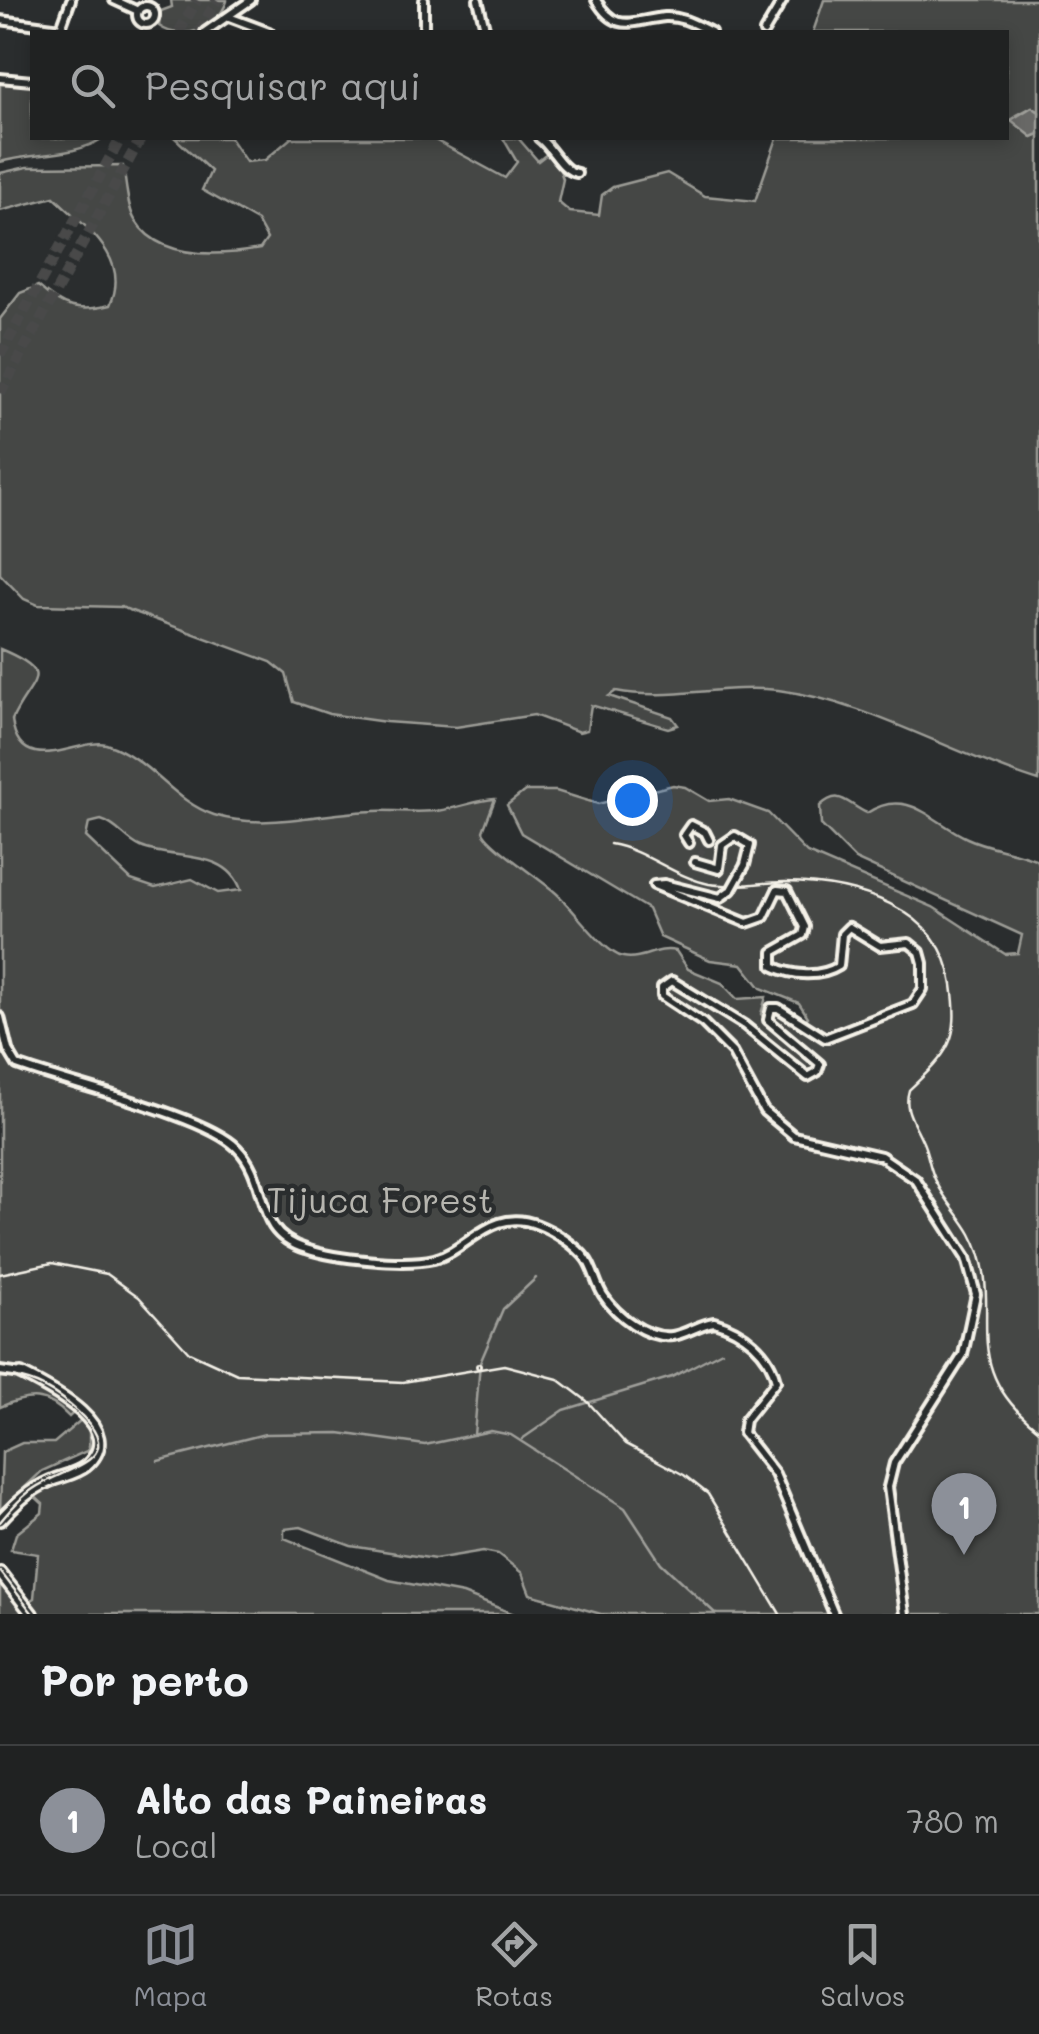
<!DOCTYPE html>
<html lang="pt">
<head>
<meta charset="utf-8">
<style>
	:root { --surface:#202222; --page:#282a2a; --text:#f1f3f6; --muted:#a2a4a5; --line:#3d3f40; --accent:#8c9099 }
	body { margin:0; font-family:Mali,sans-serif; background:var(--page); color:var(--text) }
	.you { position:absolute; left:632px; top:800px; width:35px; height:35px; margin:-25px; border:8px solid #fff; border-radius:50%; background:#1a73e8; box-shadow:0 0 0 15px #1a73e833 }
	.badge { display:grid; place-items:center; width:65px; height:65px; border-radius:50%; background:var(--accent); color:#fff; font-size:32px; font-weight:700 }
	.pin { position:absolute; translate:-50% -82px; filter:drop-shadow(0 2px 5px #0008) }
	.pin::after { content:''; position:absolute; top:52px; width:35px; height:30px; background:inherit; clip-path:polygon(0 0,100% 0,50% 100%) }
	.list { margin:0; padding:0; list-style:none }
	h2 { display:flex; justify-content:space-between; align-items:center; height:130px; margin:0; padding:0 40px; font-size:42px }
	h2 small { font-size:32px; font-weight:400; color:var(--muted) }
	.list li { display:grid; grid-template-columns:65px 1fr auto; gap:30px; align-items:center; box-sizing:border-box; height:150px; padding:0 40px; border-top:2px solid var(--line) }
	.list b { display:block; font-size:38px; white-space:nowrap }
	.list p { margin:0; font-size:32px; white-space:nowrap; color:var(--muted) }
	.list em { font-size:32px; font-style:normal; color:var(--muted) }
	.icon { flex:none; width:55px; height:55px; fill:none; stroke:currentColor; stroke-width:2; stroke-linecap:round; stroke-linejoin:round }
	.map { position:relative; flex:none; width:1039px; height:1614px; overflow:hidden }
	.search { position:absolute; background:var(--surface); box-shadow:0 5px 15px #0003; left:30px; right:30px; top:30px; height:110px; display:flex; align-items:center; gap:25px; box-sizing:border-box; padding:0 35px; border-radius:0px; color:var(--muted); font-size:38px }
	.sheet { height:280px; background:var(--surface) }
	nav { display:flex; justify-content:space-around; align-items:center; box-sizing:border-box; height:140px; border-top:2px solid var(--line); background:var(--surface); font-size:28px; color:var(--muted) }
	nav a { display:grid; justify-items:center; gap:5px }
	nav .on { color:var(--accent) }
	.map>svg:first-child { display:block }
	.green { fill:#444645; stroke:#9c9c96; stroke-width:2.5; fill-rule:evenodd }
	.water { fill:#676866; stroke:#9f9f9a; stroke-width:2.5 }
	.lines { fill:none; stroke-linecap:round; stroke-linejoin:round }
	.stream { stroke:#9f9f9a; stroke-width:2.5 }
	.street-tunnel { stroke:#484a4a; stroke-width:6; stroke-dasharray:6 3; stroke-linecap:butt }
	.highway-tunnel { stroke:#484a4a; stroke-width:11; stroke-dasharray:11 5.5; stroke-linecap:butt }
	.street-casing { stroke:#f4f1e8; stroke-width:14 }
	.secondary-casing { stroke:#f4f1e8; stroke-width:16 }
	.street { stroke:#2a2d2e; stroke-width:6 }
	.secondary { stroke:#2a2d2e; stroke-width:9 }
	.tram { stroke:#f4f1e8; stroke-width:2.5 }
	.rail-casing { stroke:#f4f1e8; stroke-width:6 }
	.rail { stroke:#2a2d2e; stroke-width:2.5; stroke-dasharray:8; stroke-linecap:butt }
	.street-bridge-casing { stroke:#f4f1e8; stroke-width:14; stroke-linecap:butt }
	.street-bridge { stroke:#2a2d2e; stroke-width:6 }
	.labels { text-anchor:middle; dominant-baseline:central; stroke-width:9; stroke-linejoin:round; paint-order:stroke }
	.park-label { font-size:35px; fill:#b6b5af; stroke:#2a2d2e }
</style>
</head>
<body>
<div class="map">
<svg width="1039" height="1614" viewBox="0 0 1039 1614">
	<rect width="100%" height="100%" fill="#2a2d2e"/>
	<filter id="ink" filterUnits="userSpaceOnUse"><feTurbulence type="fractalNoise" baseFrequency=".01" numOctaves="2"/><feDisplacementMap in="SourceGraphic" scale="20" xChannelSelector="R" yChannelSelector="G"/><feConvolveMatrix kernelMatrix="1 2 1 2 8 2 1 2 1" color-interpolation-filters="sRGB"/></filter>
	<g filter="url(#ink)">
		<g class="green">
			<path d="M171,0H227V1C218,28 183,43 159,26L161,11L172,7Z"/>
			<path d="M824,0H1039V112L1032,107L1017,115L1032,137L1039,134V781C953,755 866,701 778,690C724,684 669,701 616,691L609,696L672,717L678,725L668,728L591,705L587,730L579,732L534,715L456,727L386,722L329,714L294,702L286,674L271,662L121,607L38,605L24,599L0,574V319L20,293L38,286C62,308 78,313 110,305C132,258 85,227 54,197L0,211V173L27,167L123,166C126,181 127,207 135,220C160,261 220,256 260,249L267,239L257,221L202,190L211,171L175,138H230L246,162L265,160L291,138H431L505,178L517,162L503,138H518L538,161L547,154L556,157L563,179L558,202L570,212L599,215L602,195L613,187L667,173L705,196L755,201L777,138H1006V32H813Z"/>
			<path d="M0,84H32V138H103C73,158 33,152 0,162Z"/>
			<path d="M0,649C60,674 30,680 12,720C20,781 81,737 106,744C150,758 172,801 214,815C265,831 323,812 374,811C397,810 420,814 443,810C461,807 478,800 495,799L483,831C486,843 540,879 556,893C573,908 604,953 623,957C643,961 656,946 676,951L688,969L722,983L737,999L766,997L761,1014L767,1022L775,1010L800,1027L808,1017L799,1003L761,988L742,964L710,960L660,937L648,909L521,833L507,805L525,791H556L598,804L673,785L685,787L709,801L729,799L768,813L807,853L933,907L1005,954L1018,953L1022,935L855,859L821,825L820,806C841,787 847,805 867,813C908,786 933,823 967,838C988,848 1013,850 1035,859L1039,863V1614H601L530,1594L522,1573L498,1554L483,1551L435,1559L351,1546L301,1527L284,1529V1538L389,1580L463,1594L514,1614H0V1584L24,1604L34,1598L38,1554L11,1550L16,1534L42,1513L43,1504L31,1493L98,1451C103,1431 99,1417 82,1405L69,1417C47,1393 28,1395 0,1407ZM101,820C118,825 125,840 141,847C173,861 227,848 241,890L218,893L192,879L155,888L131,880L86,837L89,823Z"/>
			<path d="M81,1420L89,1427V1450L42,1471L0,1511L2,1452L22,1443H54Z"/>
		</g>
		<path class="water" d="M1032,107L1039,112V134L1032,137L1011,120Z"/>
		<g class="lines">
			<g class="stream">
				<path d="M474,1435L480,1363L503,1309L536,1278"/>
				<path d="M522,1439L564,1410L672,1377L722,1351"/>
				<path d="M158,1461L265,1434L339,1433L425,1445L491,1431L511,1435L625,1508L661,1563L716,1614"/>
			</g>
			<path class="street-tunnel" d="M695,862L709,840"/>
			<g class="highway-tunnel">
				<path d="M179,32L197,0"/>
				<path d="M199,32L217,0"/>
				<path d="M0,355L121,138"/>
				<path d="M0,393L141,138"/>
			</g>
			<defs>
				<g id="street">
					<path d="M114,0L138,11"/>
					<path d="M478,0L486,32"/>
					<path d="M596,0C617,35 632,20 665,17C682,16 696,25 711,32"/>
					<circle cx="146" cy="15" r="9"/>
					<path d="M229,17L269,32"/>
					<path d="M0,20L61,28L71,0"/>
					<path d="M205,32L251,0"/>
					<path d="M424,32V0"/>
					<path d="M764,32L783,0"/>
					<path d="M0,78L32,81"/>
					<path d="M539,138C553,148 561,171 577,173"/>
					<path d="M689,843L684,835L691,825L705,832L709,840"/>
					<path d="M695,862L719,869L722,845L735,836L750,845L745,865"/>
					<path d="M731,890L720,898L664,884L654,885L747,923L764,917L777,890L787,891L805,927L803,935L773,952V966C792,976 820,978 839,966L842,934L849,927L880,946L909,943L920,952L923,963V989L913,1004L825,1038L778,1008H771L768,1020L820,1064L817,1072L808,1077L744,1025L672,981L662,988V996L703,1023L732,1052L764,1111L794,1136L881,1156L916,1180L966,1258L976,1294L963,1355L894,1463L888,1487L905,1614"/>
					<path d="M0,1017L8,1050L17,1065C67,1084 205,1115 237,1148C271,1182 250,1232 306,1249C335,1259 405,1266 434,1259C469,1250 491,1206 538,1225C554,1231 577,1246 587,1260C594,1271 596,1284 603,1295C616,1315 646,1339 672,1336C687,1334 699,1324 714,1322C743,1330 770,1352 776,1381L745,1420L743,1433L775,1474L834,1614"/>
					<path d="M0,1371L21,1374"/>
				</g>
				<g id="secondary">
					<path d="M0,1520C15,1504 29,1490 50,1481C62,1476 76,1474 86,1466C130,1428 49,1388 21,1374"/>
					<path d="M0,1573L32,1614"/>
				</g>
			</defs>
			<use href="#street" class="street-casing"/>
			<use href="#secondary" class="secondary-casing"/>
			<use href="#street" class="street"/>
			<use href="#secondary" class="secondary"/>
			<g class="tram">
				<path d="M610,844C646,850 674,877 709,884C735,888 759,882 785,882C853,883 941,905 952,985C960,1042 949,1052 909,1090C903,1110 914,1121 922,1140C929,1154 929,1170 937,1183C946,1202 961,1216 971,1234C1010,1307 950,1361 1039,1430"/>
				<path d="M0,1274L52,1263L107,1274L139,1297L189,1352L237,1374L403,1382L504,1365L558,1379L587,1401L626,1444L684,1475L708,1494L780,1614"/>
				<path d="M0,1377C27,1376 49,1388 70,1405C137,1461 69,1464 33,1489C21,1497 9,1511 0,1522"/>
				<path d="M0,1571L33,1614"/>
			</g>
			<defs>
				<path id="rail" d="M478,1366H479"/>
			</defs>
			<use href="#rail" class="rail-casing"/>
			<use href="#rail" class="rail"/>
			<defs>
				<path id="street-bridge" d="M731,890L745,865"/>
			</defs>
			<use href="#street-bridge" class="street-bridge-casing"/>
			<use href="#street-bridge" class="street-bridge"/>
		</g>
	</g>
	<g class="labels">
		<g class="park-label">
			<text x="380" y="1199">Tijuca Forest</text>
		</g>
	</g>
</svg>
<div class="you"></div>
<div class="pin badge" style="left:964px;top:1555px">1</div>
<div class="search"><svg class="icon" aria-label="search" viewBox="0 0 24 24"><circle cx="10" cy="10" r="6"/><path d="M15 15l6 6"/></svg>Pesquisar aqui</div>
</div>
<section class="sheet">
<h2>Por perto<small></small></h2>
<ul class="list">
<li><span class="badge">1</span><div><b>Alto das Paineiras</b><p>Local</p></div><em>780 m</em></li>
</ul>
</section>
<nav>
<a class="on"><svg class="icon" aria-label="map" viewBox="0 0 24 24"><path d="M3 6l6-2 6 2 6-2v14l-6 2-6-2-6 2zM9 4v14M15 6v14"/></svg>Mapa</a>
<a><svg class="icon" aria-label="directions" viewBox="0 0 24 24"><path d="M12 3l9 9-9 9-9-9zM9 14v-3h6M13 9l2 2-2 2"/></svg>Rotas</a>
<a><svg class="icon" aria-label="saved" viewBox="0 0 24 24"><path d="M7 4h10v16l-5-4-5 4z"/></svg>Salvos</a>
</nav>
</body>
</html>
